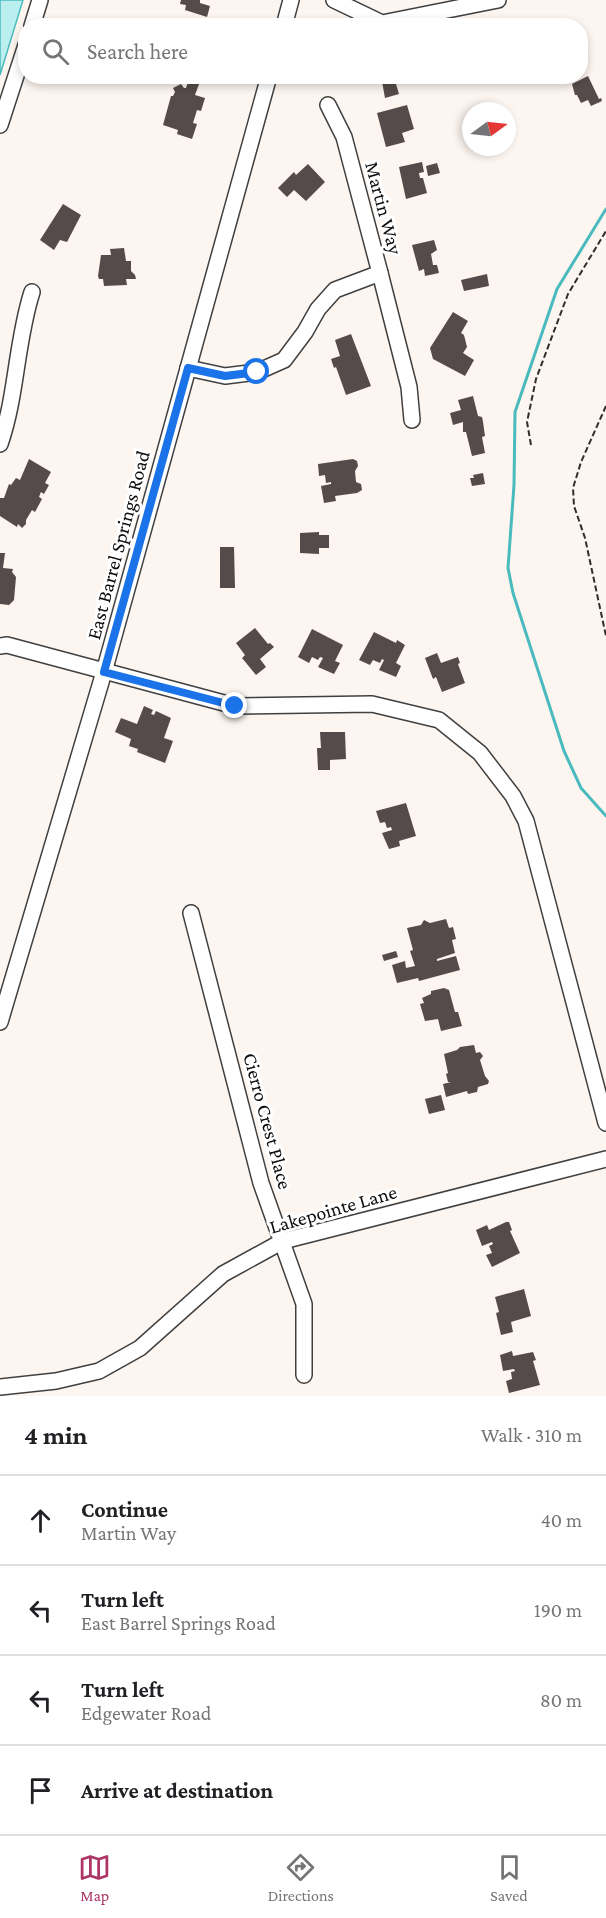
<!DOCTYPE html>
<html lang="en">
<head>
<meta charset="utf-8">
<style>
	:root { --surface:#fff; --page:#f6f6f6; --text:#202124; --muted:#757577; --line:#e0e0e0; --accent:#ad3667 }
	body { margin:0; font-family:"Crimson Pro",serif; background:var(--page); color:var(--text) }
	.compass { position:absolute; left:462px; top:102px; width:54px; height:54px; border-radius:50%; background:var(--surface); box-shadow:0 3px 9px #0003; rotate:75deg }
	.stop { position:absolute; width:18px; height:18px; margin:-14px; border:4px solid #1a73e8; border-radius:50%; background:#fff }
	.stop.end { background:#1a73e8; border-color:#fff; box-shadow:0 2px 6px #0008 }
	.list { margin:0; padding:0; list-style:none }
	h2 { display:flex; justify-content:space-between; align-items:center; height:78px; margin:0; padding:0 24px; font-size:26px }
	h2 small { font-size:20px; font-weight:400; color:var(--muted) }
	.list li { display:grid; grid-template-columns:39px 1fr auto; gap:18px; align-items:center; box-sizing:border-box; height:90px; padding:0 24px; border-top:2px solid var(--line) }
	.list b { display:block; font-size:22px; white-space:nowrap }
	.list p { margin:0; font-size:20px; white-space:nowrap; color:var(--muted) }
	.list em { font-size:20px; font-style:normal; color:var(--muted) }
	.icon { flex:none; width:33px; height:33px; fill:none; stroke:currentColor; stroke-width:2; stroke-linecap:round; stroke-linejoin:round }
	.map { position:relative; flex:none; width:606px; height:1396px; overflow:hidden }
	.search { position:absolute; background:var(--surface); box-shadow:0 3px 9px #0003; left:18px; right:18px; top:18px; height:66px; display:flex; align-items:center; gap:15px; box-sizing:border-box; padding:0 21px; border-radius:24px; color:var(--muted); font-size:22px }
	.sheet { height:438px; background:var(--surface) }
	nav { display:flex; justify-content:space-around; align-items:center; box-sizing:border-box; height:84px; border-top:2px solid var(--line); background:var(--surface); font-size:16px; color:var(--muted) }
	nav a { display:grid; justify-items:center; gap:3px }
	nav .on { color:var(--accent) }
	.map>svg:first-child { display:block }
	.water { fill:#baeeef; stroke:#49babd; stroke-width:1.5 }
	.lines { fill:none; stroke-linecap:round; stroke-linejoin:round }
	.stream { stroke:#49babd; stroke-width:3 }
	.building { fill:#554b4b }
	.minor-casing { stroke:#404040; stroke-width:18 }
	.path { stroke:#2f2f2f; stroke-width:2; stroke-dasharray:6 3; stroke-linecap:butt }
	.minor { stroke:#fff; stroke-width:15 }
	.route { stroke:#1a73e8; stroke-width:8 }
	.labels { text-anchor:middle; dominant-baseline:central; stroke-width:6; stroke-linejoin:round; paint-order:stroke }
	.street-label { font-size:20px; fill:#0d0d0d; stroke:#fff }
</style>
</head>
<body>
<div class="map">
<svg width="606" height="1396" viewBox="0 0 606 1396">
	<rect width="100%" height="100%" fill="#fdf5ef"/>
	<path class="water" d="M0,0H23L0,75Z"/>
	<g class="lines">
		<path class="stream" d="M606,209L557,289L515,412L514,485L508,568L513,593L564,751L581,788L606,816"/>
	</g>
	<g class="building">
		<path d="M181,0H200V3L210,6L207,17L185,10L186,5L180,4Z"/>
		<path d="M190,76H202L195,95L205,98L201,111L197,110L193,123L197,124L192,139L177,134L178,130L163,125L171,96H173L175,92L173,88L181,84L184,88H186Z"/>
		<path d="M381,76H409L410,80L396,84L399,94L385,98Z"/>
		<path d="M588,76L599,99L601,98L602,101L591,106L588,100L581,103L577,95H575L572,84Z"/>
		<path d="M407,105L414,129L402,133L405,142L386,147L377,113Z"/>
		<path d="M422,162L424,172L419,173L420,178H418H423L427,193L406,199L399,167Z"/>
		<path d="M437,163L440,173L428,176L426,166Z"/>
		<path d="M308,164L325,182L306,201L294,190L287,197L278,188L294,172L296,175Z"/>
		<path d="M63,204L81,215L67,242L60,240L54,250L40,240Z"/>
		<path d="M434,240L437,250L431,254L433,265H437L439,273L425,276L424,269L419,271L412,245Z"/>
		<path d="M124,248L126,261H131V271L135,275L136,279H126L127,285L104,286L103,279H99L98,276L101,255H111L110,249Z"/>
		<path d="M487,274L489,286L464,291L461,280Z"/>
		<path d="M453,312L468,321L461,333L464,335L467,347L463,353L474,360L465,376L433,359L430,348Z"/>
		<path d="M351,334L371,386L346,395L336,367L334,368L331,359L340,356L335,340Z"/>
		<path d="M473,396L478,416L482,417L483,422L485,436L482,437L485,453L472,456L466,432H463V422L453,425L450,413L461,410L458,400Z"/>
		<path d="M29,459L51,472L45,483L49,485L44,494L41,492L39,497L42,499L35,512L32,510L26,520V524L22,528L18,524L17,527L0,516V498H4L9,484L11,485L16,478L20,480Z"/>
		<path d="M353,459L357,461L358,466L355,471L356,482L361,484L362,490L357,493L335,496L336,501L324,503L321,486L331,484V482L326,483L325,475L319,476L318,464Z"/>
		<path d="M483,473L485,484L472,486L470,478H474L473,475Z"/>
		<path d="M319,532V535H329V548H319V554L300,553V533Z"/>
		<path d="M220,547H234L235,588H220Z"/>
		<path d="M0,553H5L3,568L13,569L12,572L16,577L14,600L9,605L0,604Z"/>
		<path d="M255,628L268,644L270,643L274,647L260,659L266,667L256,675L242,658L245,655L236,643Z"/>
		<path d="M312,629L343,645L335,661L340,663L334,674L318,667L323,658L320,657L318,660L312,657L309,663L298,657Z"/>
		<path d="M374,632L396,643L397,640L405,645L396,663L401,666L396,677L379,670L384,660L382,659L380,663L373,660L370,665L359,660Z"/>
		<path d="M437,653L441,663L458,657L460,663L458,664L465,683L442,692L436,677L433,679L425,658Z"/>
		<path d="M144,706L153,710L151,714L154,715L156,711L171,718L164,738L173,741L165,763L137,752L138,749L129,746L131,739L115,732L121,718L137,724Z"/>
		<path d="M320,732H345L346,759L330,760V770H318L317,748H321Z"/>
		<path d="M406,803L416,836L399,841L400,846L389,849L382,833L392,830L391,827L387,828L385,822L380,823L376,811Z"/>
		<path d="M446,919L449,928L453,927L456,939L452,940L455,953L437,959V961L456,956L460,970L419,981L418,978L397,983L392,965L405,961L406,968L415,966L410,951L413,950L407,928L421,925L424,920L430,923Z"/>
		<path d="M396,951L398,957L384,961L382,955Z"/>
		<path d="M444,988L449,990L455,1012H458L462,1026L441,1031L438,1019L425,1021L420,1004L424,1003L422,998L431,994V991Z"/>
		<path d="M474,1045L476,1053L480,1052L483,1056L480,1060L485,1076L489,1081L488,1084L478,1087L477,1092L468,1094L467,1091L446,1097L443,1084L451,1082H448L446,1074L448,1073L444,1054L457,1050L460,1047Z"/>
		<path d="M441,1095L445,1110L429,1114L425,1099Z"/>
		<path d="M506,1222H509L512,1230L510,1231L520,1253L492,1267L486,1255L492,1253L489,1246L493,1244L492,1242L482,1246L476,1230L487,1225L489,1230Z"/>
		<path d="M524,1289L531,1316L511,1322L513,1332L501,1335L496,1313L499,1312L495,1297Z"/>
		<path d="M512,1351L513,1356L533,1352L536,1360L533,1361L540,1385L509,1393L506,1381L512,1379L511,1372L515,1371L514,1369L503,1371L500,1355Z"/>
	</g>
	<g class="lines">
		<defs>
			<g id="minor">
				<path d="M334,0L382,23L498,0"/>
				<path d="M32,26L40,0"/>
				<path d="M284,26L291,0"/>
				<path d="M0,125L26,45"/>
				<path d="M380,273L409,387L412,420"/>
				<path d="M188,368L225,376L257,372L284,360L305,332L318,309L335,290L380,273L344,137L328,105"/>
				<path d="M0,444C17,395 16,342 32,292"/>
				<path d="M0,646L7,645L235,706L372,704L439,720L480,753L513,796L526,821L606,1123"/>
				<path d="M191,913L261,1183L304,1304V1375"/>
				<path d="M0,1022L104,672L269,76"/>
				<path d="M0,1387L56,1381L99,1371L140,1348L223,1274L283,1241L606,1159"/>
			</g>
		</defs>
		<use href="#minor" class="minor-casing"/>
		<g class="path">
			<path d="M606,406L581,462L573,488L574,506L585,538L606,636"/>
			<path d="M531,445L527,422L536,379L568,294L606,231"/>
		</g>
		<use href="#minor" class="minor"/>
	</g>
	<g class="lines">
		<path class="route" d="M235,706L104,672L188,368L225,376L257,372"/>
	</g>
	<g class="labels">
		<g class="street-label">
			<text transform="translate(384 208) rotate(75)">Martin Way</text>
			<text transform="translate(118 545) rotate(-75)">East Barrel Springs Road</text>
			<text transform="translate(268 1121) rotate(75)">Cierro Crest Place</text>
			<text transform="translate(333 1209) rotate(-16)">Lakepointe Lane</text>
		</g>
	</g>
</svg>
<svg class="compass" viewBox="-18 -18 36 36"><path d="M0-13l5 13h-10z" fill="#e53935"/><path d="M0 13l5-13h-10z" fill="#757577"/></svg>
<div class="stop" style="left:257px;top:372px"></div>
<div class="stop end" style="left:235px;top:706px"></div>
<div class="search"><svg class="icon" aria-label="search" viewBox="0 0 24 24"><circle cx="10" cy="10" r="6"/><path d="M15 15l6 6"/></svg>Search here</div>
</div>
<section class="sheet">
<h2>4 min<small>Walk · 310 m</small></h2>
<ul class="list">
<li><svg class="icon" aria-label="ahead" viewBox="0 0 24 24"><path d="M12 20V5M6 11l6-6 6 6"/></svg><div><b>Continue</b><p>Martin Way</p></div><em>40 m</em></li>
<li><svg class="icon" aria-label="left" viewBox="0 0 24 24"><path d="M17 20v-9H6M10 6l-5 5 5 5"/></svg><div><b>Turn left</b><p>East Barrel Springs Road</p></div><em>190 m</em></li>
<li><svg class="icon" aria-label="left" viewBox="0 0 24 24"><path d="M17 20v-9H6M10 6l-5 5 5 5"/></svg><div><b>Turn left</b><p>Edgewater Road</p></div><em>80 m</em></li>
<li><svg class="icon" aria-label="arrive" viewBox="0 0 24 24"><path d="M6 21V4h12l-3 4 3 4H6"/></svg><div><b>Arrive at destination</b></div></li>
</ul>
</section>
<nav>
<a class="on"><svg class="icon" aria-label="map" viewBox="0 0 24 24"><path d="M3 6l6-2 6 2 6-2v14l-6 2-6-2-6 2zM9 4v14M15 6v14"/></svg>Map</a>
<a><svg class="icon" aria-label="directions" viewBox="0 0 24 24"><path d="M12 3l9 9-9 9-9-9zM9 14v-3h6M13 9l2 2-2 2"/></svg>Directions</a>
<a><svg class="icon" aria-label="saved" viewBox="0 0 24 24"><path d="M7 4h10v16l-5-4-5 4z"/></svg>Saved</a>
</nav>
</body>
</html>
